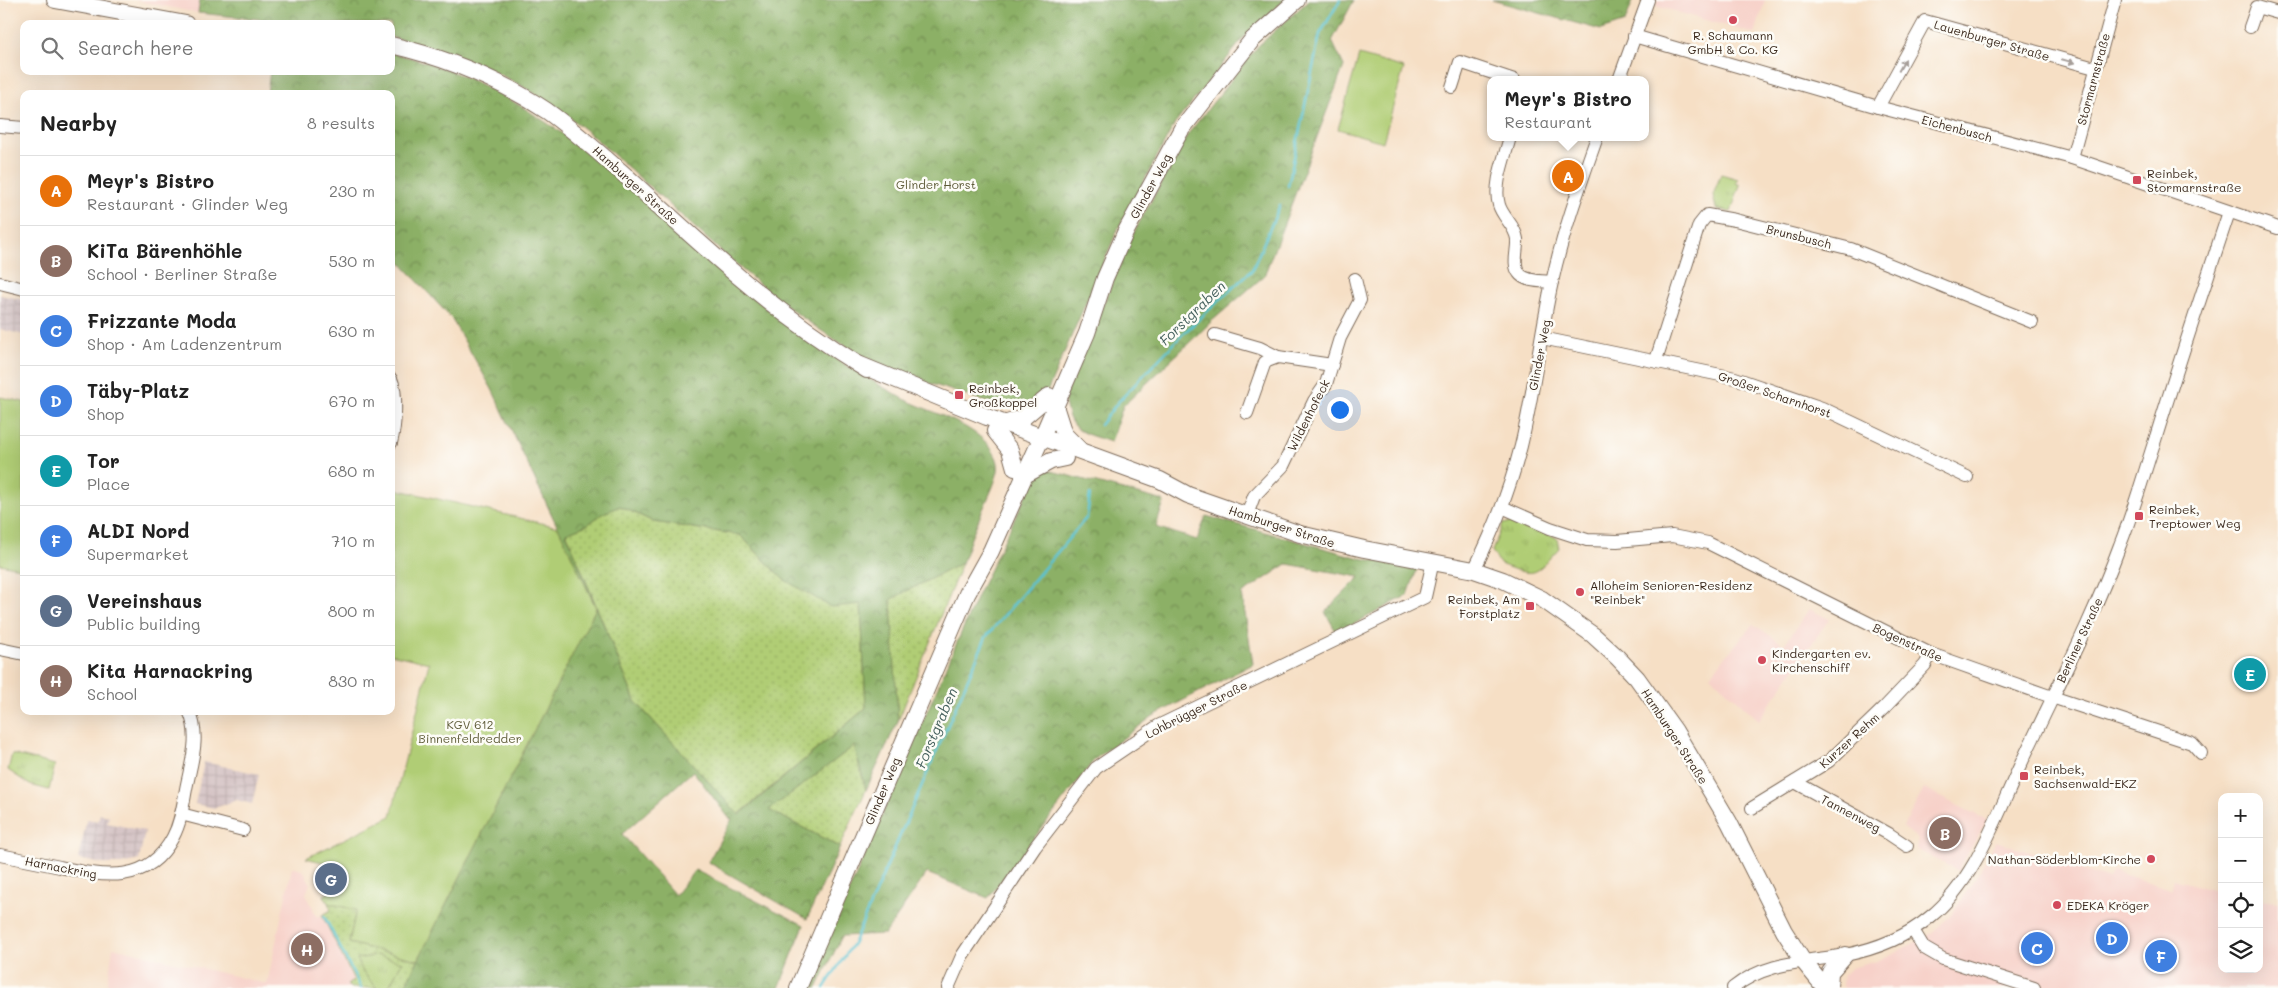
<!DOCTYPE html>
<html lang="en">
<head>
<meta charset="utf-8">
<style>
	:root { --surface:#fff; --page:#f2f2f2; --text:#222; --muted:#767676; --line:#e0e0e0; --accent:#d1495b }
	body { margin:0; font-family:Mali,sans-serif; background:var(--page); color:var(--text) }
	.controls { position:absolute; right:15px; bottom:15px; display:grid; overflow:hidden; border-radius:10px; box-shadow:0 5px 20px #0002 }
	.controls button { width:45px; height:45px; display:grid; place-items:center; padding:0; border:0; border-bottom:1px solid var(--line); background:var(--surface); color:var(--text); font:25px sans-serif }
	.you { position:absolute; left:1339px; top:409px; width:18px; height:18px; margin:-12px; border:4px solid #fff; border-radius:50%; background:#1a73e8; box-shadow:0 0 0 8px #1a73e833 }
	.badge { display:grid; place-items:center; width:32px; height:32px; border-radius:50%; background:var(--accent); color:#fff; font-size:16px; font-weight:700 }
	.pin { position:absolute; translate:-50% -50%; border:2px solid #fff; box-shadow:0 1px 5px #0006 }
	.popup { position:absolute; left:1487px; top:76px; width:162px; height:65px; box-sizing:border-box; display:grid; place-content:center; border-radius:10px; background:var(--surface); filter:drop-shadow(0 1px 4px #0005); font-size:16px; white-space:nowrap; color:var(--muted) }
	.popup b { font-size:19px; color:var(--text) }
	.popup::after { content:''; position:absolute; left:50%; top:100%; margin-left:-10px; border:10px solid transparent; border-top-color:var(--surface) }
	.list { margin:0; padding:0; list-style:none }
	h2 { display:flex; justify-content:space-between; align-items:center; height:65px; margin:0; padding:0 20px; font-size:21px }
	h2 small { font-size:16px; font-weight:400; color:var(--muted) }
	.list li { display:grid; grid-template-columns:32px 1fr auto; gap:15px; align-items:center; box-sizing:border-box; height:70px; padding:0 20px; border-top:1px solid var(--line) }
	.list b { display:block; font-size:19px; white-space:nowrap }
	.list p { margin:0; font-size:16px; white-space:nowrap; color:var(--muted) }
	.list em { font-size:16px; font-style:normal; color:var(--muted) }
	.icon { flex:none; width:28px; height:28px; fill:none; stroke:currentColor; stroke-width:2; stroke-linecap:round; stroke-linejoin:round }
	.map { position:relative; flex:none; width:2278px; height:988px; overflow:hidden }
	.search { position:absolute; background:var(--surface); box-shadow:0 5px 20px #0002; left:20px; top:20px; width:375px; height:55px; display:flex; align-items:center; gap:12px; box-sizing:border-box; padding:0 18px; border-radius:10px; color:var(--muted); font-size:19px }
	.panel { position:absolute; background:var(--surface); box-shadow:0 5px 20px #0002; left:20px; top:90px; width:375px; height:625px; border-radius:10px }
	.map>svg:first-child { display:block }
	.built { fill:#f7d1c9 }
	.industrial { fill:url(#industrial-grid) }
	.grass { fill:url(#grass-dots); stroke:#767c49 }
	.forest { fill:url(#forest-crowns); stroke:#646d42; fill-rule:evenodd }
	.park { fill:url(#park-tufts); stroke:#767c49 }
	.garden { fill:#b0cd74; stroke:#767c49 }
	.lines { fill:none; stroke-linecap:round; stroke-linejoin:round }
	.stream { stroke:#58c3d2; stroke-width:2.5 }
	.minor-casing { stroke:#7c6958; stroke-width:14 }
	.major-casing { stroke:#7c6958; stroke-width:18 }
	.minor { stroke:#fff; stroke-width:12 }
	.major { stroke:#fff; stroke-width:16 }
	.oneway { fill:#a79f9a }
	.poi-dot { fill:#d1495b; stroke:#fdfcf7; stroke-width:2 }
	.labels { text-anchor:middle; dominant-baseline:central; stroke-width:5; stroke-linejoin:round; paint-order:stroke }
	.poi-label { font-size:12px; fill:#3b2a1e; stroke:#fdfcf7; text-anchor:start }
	.street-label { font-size:12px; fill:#3b2a1e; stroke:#fdfcf7 }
	.park-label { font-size:12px; fill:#5e5b38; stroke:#fdfcf7 }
	.water-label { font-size:14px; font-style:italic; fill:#45605d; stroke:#fdfcf7 }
</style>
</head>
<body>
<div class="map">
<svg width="2278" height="988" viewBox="0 0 2278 988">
	<defs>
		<pattern id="industrial-grid" width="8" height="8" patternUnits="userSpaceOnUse" patternTransform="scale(1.25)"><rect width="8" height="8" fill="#d2bfc1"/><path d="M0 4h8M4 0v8" fill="none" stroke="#b5a4a5"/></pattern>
		<pattern id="grass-dots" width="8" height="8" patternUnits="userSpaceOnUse" patternTransform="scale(1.25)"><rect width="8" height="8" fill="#b0cd74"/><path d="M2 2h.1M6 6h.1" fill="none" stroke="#98b064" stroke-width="1.8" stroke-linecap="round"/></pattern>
		<pattern id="forest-crowns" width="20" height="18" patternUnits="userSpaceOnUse" patternTransform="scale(1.25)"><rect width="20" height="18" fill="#8cb066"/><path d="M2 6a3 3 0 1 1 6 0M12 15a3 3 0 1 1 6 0" fill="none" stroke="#748f53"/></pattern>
		<pattern id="park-tufts" width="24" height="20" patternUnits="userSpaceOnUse" patternTransform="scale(1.25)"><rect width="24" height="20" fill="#b0cd74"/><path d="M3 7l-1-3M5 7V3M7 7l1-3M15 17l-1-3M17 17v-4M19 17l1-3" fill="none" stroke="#98b064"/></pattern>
	</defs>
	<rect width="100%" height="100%" fill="#fdfcf7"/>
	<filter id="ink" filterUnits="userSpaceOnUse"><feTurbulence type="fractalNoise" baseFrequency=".02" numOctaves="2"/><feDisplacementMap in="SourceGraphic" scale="10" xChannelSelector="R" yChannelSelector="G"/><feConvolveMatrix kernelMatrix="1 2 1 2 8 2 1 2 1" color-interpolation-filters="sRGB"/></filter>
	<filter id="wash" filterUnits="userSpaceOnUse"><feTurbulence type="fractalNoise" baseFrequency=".0096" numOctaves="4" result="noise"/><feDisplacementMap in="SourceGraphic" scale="20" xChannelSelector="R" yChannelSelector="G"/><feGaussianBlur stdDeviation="1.12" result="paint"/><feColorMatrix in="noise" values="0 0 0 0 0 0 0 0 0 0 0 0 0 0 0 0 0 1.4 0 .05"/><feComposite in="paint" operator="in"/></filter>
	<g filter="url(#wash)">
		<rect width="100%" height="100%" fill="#f6dfc5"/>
		<g class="built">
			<path d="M134,0H200L198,13Z"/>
			<path d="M1658,0H1765L1755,34L1656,6Z"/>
			<path d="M1809,609L1829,619L1759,720L1710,675L1753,624L1784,645Z"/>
			<path d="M1924,789L1987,820L1958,871L1916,849L1918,839L1903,827Z"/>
			<path d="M1996,841L2109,879L2113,871L2171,889L2174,879L2222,893V969H2259V900L2278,902V988H1844L1842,986L1843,975L1851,968L1877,961L1927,937L1951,915L1975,879Z"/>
			<path d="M292,867L304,871L310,883L306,894L317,917L322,915L354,981L351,988H107L113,947L267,984Z"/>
		</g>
		<g class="industrial">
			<path d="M0,295L24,300V335L0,329Z"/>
			<path d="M204,762L259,774L252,804L237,800L215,808L195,804Z"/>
			<path d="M100,814L109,816L107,823L145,831L139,860L121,864H103L78,859L87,819L98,821Z"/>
		</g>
		<g class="grass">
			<path d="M620,506L654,522L740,535L783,579L861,604L866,708L738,815L635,701L566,532L587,525L602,513Z"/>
			<path d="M962,563L898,721L890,599Z"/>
			<path d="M854,745L866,790L840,847L768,810Z"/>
			<path d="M328,903L356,910L349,943L418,960L404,988H388L402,962L363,972L377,988H351L347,985L354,980L322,915L331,910Z"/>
		</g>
		<g class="forest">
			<path d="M200,0H1285L1246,35L1174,125L1118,229L1047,392C1038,396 1028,404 1019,406C1001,409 965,395 947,389C919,380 891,371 865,357C781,312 711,241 641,179C612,153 583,126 551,104C502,71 449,50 391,37V24H308L198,13Z"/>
			<path d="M1309,0H1354L1332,41L1344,66L1264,276L1213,320L1123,406L1111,442C1078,431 1070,433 1064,397L1132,236L1188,134L1258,46Z"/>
			<path d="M1492,0H1633L1625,22L1601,30Z"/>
			<path d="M391,53C530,83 629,188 732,278C763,305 794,333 829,355C854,370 880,386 906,400C933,413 982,427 995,455C998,460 999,466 998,471C994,488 985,503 979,519C972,533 968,548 962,563L891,599L898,721L866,790L854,746L769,810L840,847L807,919L708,862L732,819L729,818L693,771L622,834L675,895L695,870L804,925L779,988H404L596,608L492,389L451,318L391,252V94H267L270,71H391ZM620,506L654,522L740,535L783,579L831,607L861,604L866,708L739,815L635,701L566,533L587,525L602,514Z"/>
			<path d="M1044,469L1164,501L1156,527L1197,540L1206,516L1360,558L1417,569L1408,595L1337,633L1325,612L1360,577L1287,564L1242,594L1253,664L1153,716L1095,759L988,898L927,873L885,934L842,936L817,988H807L978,594L1032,483Z"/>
		</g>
		<g class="park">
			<path d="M1721,174L1738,179L1736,183L1740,185L1731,212L1716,209L1713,195Z"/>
			<path d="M1516,521L1557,538L1559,548C1533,576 1536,578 1500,564L1492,551L1503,524Z"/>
			<path d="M12,754L55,765L49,790L30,785L8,770Z"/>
			<path d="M376,955L402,962L388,988H377L363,972L357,959Z"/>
		</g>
		<g class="garden">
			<path d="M1359,55L1404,68L1383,142L1338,129Z"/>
			<path d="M0,397L24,402V569L0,564Z"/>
			<path d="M391,488L558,527L596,608L418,960L349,943L356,910L328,903L324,895L329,893L330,888L324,887L322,867L325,868L326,863L306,858L391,816L429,663L391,654Z"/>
		</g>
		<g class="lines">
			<g class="stream">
				<path d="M1288,186L1320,34L1340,0"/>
				<path d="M1100,425L1119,401L1184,333L1252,270L1280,205"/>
				<path d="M324,916L361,988"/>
				<path d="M824,988L854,942L986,637L1087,517L1090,494"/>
			</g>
		</g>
	</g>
	<g filter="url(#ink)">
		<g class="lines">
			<defs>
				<g id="minor">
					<path d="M2250,27L2257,7L2278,13"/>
					<path d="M1634,36L1878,107L2072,158L2278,228"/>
					<path d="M1619,80L1648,0"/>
					<path d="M1452,87L1460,62L1514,80"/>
					<path d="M1878,107L1925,21L2095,68"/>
					<path d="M0,126L24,128"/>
					<path d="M1510,137C1505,157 1493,185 1499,205C1503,218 1515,225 1517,239C1518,250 1512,264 1519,273C1525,282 1542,281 1552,282"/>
					<path d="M2072,158L2115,0"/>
					<path d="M0,283L24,289"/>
					<path d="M1215,335L1260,348L1278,357L1332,365"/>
					<path d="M1542,338L1735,378L1822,408L1967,477"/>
					<path d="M1656,360L1699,225L1707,215L1735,220L1851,249L2032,322"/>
					<path d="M391,379C398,393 395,428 391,443"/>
					<path d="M1247,413L1265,362L1278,357"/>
					<path d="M1502,507L1550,528L1587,540L1617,541L1672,536L1708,543L1931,654L2052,697L2192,743L2201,753"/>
					<path d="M1247,515L1254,496L1283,466L1314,401L1326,384L1340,338L1360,300L1355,279"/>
					<path d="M1474,570C1494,530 1510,489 1521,446C1534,392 1540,336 1552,282C1563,232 1580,185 1597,137"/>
					<path d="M0,649L24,654"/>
					<path d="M1795,782L1889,834L1907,846"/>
					<path d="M1752,808L1829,761L1885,707L1925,665L1931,654"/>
					<path d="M181,814L243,830"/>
					<path d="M0,855C20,859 40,863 60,867C104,877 148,885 173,837C181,822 183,805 186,789C191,763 201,736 189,711"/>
					<path d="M1913,930L1924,948L1943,959L2034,988"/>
					<path d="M948,988L962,956L1035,847L1096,768L1158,726L1425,597L1433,561"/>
					<path d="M1733,988C1765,962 1806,962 1845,955C1876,949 1906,937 1930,917C1975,881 1996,817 2020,766C2054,693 2092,621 2120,545C2134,510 2144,473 2156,437C2179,362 2204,287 2229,212"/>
				</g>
				<g id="major">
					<path d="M55,0L186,24"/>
					<path d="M391,45C447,58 499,79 547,111C575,131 600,154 626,176C663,210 700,244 739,277C779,311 822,342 867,370"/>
					<path d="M858,364L987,417L1160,480L1188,495L1300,534L1364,549L1474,570L1503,580L1542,599L1593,635L1617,657L1637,678L1675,731L1729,822L1784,931L1803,961L1825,988"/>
					<path d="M1055,406L1064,434L1079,449"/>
					<path d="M1004,424L1023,418L1049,396"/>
					<path d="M995,431L1010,450L1015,468"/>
					<path d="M1023,476L1051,461L1065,458"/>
					<path d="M798,988L967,594L991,551L1045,430L1087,333L1105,278L1125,233L1181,130L1252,40L1297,0"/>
					<path d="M1829,988L1830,972L1845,955"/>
				</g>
			</defs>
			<use href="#minor" class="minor-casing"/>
			<use href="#major" class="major-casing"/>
			<use href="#minor" class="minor"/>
			<use href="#major" class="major"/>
		</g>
		<defs><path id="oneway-solid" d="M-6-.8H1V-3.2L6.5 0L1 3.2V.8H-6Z" transform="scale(1.25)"/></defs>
		<g class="oneway">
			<use href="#oneway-solid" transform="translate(2068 61) rotate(16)"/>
			<use href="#oneway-solid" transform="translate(1902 65) rotate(-61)"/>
		</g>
	</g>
	<g class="poi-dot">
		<circle cx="1733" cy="20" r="5"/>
		<rect x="2132" y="175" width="10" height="10" rx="2.5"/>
		<rect x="954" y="390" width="10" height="10" rx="2.5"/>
		<rect x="2134" y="511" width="10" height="10" rx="2.5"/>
		<circle cx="1580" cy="592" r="5"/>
		<rect x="1525" y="601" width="10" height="10" rx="2.5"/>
		<circle cx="1762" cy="660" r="5"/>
		<rect x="2019" y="771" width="10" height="10" rx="2.5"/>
		<circle cx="2151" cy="859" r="5"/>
		<circle cx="2057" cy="905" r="5"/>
	</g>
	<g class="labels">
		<g class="poi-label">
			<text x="1733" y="35" text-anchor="middle">R. Schaumann<tspan x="1733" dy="14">GmbH &amp; Co. KG</tspan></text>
			<text x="2147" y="173">Reinbek,<tspan x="2147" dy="14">Stormarnstraße</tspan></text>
			<text x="969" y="388">Reinbek,<tspan x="969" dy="14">Großkoppel</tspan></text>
			<text x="2149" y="509">Reinbek,<tspan x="2149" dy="14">Treptower Weg</tspan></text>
			<text x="1590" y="585">Alloheim Senioren-Residenz<tspan x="1590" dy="14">"Reinbek"</tspan></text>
			<text x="1520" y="599" text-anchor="end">Reinbek, Am<tspan x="1520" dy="14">Forstplatz</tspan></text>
			<text x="1772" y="653">Kindergarten ev.<tspan x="1772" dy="14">Kirchenschiff</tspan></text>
			<text x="2034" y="769">Reinbek,<tspan x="2034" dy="14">Sachsenwald-EKZ</tspan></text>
			<text x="2141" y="859" text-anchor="end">Nathan-Söderblom-Kirche</text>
			<text x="2067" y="905">EDEKA Kröger</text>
		</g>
		<g class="street-label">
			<text transform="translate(1992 40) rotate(16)">Lauenburger Straße</text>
			<text transform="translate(2093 79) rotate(-75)">Stormarnstraße</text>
			<text transform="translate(1957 128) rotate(15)">Eichenbusch</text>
			<text transform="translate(636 185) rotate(42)">Hamburger Straße</text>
			<text transform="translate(1150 186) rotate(-61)">Glinder Weg</text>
			<text transform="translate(1799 236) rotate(14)">Brunsbusch</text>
			<text transform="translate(1539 355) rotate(-79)">Glinder Weg</text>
			<text transform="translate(1775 394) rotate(19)">Großer Scharnhorst</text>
			<text transform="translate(1308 415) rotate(-63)">Wildenhofeck</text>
			<text transform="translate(1282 526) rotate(18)">Hamburger Straße</text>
			<text transform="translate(2079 640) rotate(-65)">Berliner Straße</text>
			<text transform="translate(1908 642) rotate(25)">Bogenstraße</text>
			<text transform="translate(1196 709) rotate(-27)">Lohbrügger Straße</text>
			<text transform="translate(1675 736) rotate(57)">Hamburger Straße</text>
			<text transform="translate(1849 740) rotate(-42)">Kurzer Rehm</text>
			<text transform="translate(882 791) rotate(-67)">Glinder Weg</text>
			<text transform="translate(1851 813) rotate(28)">Tannenweg</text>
			<text transform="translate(61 867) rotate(11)">Harnackring</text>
		</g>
		<g class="park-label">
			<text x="936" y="184">Glinder Horst</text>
			<text x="470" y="724">KGV 612<tspan x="470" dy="14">Binnenfeldredder</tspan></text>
		</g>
		<g class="water-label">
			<text transform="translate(1192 313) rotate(-44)">Forstgraben</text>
			<text transform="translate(936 728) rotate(-67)">Forstgraben</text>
		</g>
	</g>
</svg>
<div class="controls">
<button>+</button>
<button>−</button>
<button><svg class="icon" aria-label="locate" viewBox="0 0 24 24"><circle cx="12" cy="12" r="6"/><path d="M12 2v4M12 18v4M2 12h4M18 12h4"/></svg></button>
<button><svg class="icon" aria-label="layers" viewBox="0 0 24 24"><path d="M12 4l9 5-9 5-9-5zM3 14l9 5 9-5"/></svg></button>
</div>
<div class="you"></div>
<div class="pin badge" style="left:1568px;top:176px;background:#e8710a">A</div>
<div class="popup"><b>Meyr's Bistro</b>Restaurant</div>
<div class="pin badge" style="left:1945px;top:833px;background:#8d6e63">B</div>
<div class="pin badge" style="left:2037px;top:948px;background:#3f7fe0">C</div>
<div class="pin badge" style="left:2112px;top:938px;background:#3f7fe0">D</div>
<div class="pin badge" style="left:2250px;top:674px;background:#0f9aa8">E</div>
<div class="pin badge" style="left:2161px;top:956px;background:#3f7fe0">F</div>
<div class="pin badge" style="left:331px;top:879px;background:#5c6f8a">G</div>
<div class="pin badge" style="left:307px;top:949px;background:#8d6e63">H</div>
<div class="search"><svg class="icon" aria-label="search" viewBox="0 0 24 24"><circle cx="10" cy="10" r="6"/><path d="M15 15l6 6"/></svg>Search here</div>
<section class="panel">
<h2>Nearby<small>8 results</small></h2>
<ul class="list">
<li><span class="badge" style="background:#e8710a">A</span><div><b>Meyr's Bistro</b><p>Restaurant · Glinder Weg</p></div><em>230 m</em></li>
<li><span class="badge" style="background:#8d6e63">B</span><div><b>KiTa Bärenhöhle</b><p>School · Berliner Straße</p></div><em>530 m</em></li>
<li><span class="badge" style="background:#3f7fe0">C</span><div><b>Frizzante Moda</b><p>Shop · Am Ladenzentrum</p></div><em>630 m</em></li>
<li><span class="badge" style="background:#3f7fe0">D</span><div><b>Täby-Platz</b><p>Shop</p></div><em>670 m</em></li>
<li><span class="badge" style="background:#0f9aa8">E</span><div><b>Tor</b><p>Place</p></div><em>680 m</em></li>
<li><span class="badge" style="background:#3f7fe0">F</span><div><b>ALDI Nord</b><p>Supermarket</p></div><em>710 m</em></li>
<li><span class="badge" style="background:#5c6f8a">G</span><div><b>Vereinshaus</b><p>Public building</p></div><em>800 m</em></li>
<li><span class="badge" style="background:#8d6e63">H</span><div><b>Kita Harnackring</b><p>School</p></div><em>830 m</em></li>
</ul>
</section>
</div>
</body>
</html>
